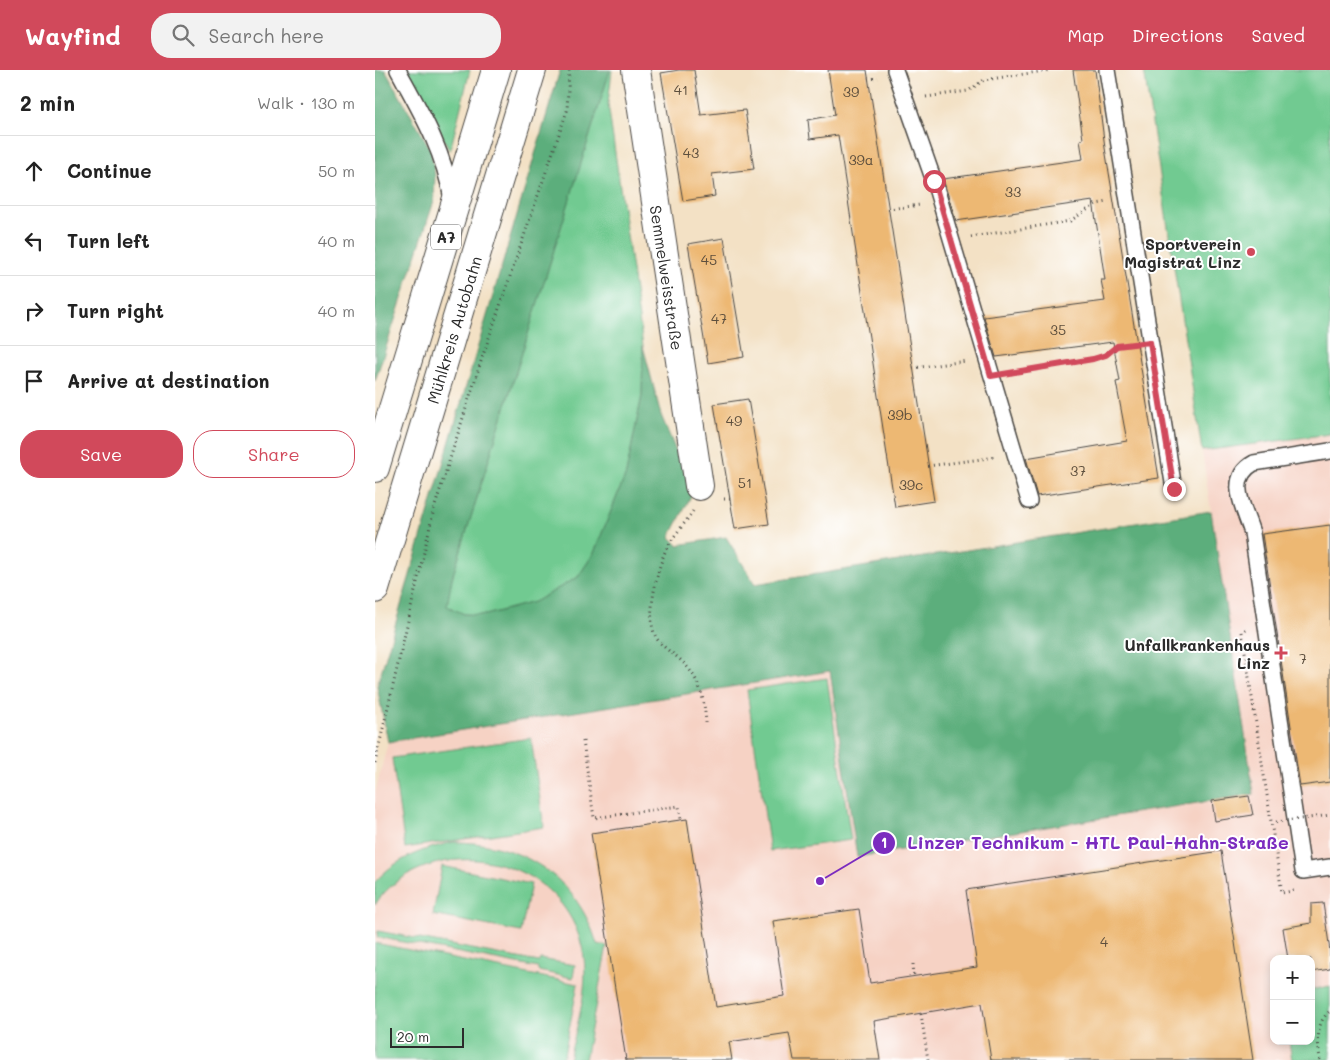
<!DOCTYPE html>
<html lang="en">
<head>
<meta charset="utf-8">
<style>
	:root { --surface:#fff; --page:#f2f2f2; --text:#222; --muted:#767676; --line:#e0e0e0; --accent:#d1495b }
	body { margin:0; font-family:Mali,sans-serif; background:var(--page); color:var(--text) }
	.controls { position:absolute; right:15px; bottom:15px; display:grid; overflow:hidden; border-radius:10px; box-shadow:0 2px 8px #0003 }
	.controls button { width:45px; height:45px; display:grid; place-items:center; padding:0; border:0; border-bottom:1px solid var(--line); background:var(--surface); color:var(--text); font:25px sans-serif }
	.scale { position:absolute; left:15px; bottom:12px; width:74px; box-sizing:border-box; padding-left:5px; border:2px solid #2b2b2b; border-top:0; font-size:14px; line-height:18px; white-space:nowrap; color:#2b2b2b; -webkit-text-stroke:4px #fff; paint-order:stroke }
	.stop { position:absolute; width:15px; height:15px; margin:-11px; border:4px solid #d1495b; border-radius:50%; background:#fff }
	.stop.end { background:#d1495b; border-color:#fff; box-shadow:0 1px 5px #0008 }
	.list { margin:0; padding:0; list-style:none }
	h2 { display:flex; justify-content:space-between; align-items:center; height:65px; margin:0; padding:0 20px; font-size:21px }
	h2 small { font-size:16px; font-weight:400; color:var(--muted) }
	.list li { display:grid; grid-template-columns:32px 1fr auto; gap:15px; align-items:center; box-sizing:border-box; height:70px; padding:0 20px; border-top:1px solid var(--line) }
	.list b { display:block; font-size:19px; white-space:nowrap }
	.list em { font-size:16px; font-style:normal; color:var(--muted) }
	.actions { display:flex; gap:10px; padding:15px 20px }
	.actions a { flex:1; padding:11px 0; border:1px solid var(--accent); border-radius:20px; text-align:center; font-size:18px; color:var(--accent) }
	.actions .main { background:var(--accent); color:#fff }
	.icon { flex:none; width:28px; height:28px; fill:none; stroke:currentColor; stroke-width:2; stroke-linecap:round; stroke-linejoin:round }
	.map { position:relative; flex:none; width:955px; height:990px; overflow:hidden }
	header { display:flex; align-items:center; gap:30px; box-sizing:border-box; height:70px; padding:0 25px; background:var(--accent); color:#fff }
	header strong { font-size:24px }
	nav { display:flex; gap:28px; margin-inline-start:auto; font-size:18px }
	.search { width:350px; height:45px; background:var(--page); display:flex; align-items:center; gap:12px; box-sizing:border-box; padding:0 18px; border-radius:20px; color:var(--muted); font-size:19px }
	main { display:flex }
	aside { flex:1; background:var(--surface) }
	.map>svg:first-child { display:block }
	.built { fill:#f6d2c4; fill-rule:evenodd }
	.green { fill:#71ca91; stroke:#4e7a5e }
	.forest { fill:#5cae7b; stroke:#446c53 }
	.building { fill:#edb873 }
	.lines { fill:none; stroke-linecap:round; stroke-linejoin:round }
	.service-casing { stroke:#494642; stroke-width:18 }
	.minor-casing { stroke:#494642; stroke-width:30 }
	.motorway-casing { stroke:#494642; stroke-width:30 }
	.path { stroke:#494642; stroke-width:3; stroke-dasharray:1 4; stroke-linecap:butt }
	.service { stroke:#fff; stroke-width:15 }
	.minor { stroke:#fff; stroke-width:28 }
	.motorway { stroke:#fff; stroke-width:28 }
	.path-bridge { stroke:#494642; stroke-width:3; stroke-dasharray:1 4; stroke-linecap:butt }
	.route { stroke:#d1495b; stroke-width:6 }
	.poi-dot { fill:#d1495b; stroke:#fff; stroke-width:2 }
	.labels { text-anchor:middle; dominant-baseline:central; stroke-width:4; stroke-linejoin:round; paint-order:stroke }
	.number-label { font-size:14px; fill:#5c4e3d }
	.shield { fill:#fff; stroke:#6b6b6b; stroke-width:1 }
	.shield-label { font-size:15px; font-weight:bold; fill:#2b2b2b }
	.poi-label { font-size:16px; font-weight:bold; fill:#2b2b2b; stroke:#fff; text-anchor:end }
	.street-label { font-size:16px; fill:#2b2b2b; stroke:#fff }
	.leader { fill:none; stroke:#7b2cbf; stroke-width:2 }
	.callout-dot { fill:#7b2cbf; stroke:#fff; stroke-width:2 }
	.mark-label { font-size:15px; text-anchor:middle; font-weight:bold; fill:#fff }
	.callout-label { font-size:18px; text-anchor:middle; font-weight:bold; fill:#7b2cbf; stroke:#fff; stroke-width:4; stroke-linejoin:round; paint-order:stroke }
</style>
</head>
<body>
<header>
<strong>Wayfind</strong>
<div class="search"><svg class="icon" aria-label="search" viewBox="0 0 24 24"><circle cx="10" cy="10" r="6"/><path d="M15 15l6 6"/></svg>Search here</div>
<nav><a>Map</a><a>Directions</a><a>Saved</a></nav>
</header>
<main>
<aside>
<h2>2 min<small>Walk · 130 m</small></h2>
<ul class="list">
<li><svg class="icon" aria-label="ahead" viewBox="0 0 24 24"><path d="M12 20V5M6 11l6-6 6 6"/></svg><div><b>Continue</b></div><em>50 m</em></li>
<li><svg class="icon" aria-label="left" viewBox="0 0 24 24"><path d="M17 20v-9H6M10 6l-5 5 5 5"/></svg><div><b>Turn left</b></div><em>40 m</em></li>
<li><svg class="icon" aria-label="right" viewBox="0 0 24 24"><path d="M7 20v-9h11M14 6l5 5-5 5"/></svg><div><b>Turn right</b></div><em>40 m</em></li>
<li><svg class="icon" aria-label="arrive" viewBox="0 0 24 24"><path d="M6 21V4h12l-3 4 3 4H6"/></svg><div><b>Arrive at destination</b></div></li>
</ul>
<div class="actions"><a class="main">Save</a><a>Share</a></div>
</aside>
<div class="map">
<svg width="955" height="990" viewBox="0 0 955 990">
	<rect width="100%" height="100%" fill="#fff"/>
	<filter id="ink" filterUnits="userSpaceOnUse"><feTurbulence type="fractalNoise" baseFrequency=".02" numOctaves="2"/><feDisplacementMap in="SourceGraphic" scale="10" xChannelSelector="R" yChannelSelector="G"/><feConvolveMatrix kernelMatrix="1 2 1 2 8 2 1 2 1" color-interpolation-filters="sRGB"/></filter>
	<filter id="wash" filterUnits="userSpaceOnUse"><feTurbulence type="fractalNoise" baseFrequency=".0096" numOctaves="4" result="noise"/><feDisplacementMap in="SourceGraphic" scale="20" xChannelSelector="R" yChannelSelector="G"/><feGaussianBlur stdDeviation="1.12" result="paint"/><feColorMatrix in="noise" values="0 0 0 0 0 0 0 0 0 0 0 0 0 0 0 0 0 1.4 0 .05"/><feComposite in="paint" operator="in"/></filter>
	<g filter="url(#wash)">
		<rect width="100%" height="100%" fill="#f3e1c5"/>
		<path class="built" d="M955,364V990H0V723L13,672L455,601L878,724L827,381ZM899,889H936V971H899Z"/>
		<g class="green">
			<path d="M33,0H95L75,81Z"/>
			<path d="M235,0H237L233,34L268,276L267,326L251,404L219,483L203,507L159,532L111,545L89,544L71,536L77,508Z"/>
			<path d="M769,0H955V364L827,381Z"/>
			<path d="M452,608L476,770L395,781L372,620Z"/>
			<path d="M156,668L169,757L30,778L17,688Z"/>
			<path d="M78,772C147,772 202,807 222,874L232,876L210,990H194C202,953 217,911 206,873C188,806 111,773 47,798C29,805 10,818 0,835V812C21,788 48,779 78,772Z"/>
			<path d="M67,796L156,814L146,862L58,845Z"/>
			<path d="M3,861L164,892L165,889L200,895L198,908L163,901V898L2,867Z"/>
			<path d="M0,873L203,914L188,990H0Z"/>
			<path d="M955,916V990H917L914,971H936V920Z"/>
		</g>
		<g class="forest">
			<path d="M0,0H10L56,80L60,106L59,131L0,311Z"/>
			<path d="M185,0H235L77,508L72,536L89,544L111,545L159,532L203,507L219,483L251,404L267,326L268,276L286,345L311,405L316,426L295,467L303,475L351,467L380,514L836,441L879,724L482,787L455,601L13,672L2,616Z"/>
		</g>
		<g id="blocks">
			<g class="building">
				<path d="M304,0H319L326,45L370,40L379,99L337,104L340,126L308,131L286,3Z"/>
				<path d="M453,0H492L559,431L520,437L463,65L435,69L433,50L460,45Z"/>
				<path d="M698,0H720L730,78L784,408L662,426L651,388L752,371L741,312L745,311L738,272L621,287L609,247L730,231L726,210H730L718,131L581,151L568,109L708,89L705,70L708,69Z"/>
				<path d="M349,168L369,287L333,293L313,174Z"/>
				<path d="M373,329L394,454L360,459L339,334Z"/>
				<path d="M955,455V712L925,716L887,464Z"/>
				<path d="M874,726L878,745L840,751L837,731Z"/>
				<path d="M312,749L341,937L409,926L398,851L484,839L495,913L602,897L591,820L846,781L878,990H616L607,933L499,951L505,990H419L414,963L354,972L357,990H251L216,763Z"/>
				<path d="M948,833L955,881V899L936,902V889H913L908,858L936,853V834Z"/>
			</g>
		</g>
	</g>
	<g filter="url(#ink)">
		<use href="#blocks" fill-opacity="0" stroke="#494642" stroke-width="1"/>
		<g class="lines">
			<defs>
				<g id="service">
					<path d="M23,0C47,44 68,79 77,129"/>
					<path d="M520,0L559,111L654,431"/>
					<path d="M732,0L799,419"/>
					<path d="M955,381L879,393C850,409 870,439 877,463L928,801L955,797"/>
				</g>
				<g id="minor">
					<path id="s1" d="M261,0L324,416"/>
				</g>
				<g id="motorway">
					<path d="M0,398L121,0"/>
					<path id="s2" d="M0,519L157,0"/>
				</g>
			</defs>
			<use href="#service" class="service-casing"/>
			<use href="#minor" class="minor-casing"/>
			<use href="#motorway" class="motorway-casing"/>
			<g class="path">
				<path d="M493,9L503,8"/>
				<path d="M551,27L593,21L609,10L676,0"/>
				<path d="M513,139L545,135"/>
				<path d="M596,167L695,151L721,134L733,132"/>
				<path d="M538,298L592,291"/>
				<path d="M636,303L718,289L731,285L742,276L758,274"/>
				<path d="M553,396L622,387"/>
				<path d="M349,429H355"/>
				<path d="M318,441C310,454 296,468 290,482C282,500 271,547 280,565C283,573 294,581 301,586C324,605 329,625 331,653"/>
				<path d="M871,559L867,562L907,823L922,820"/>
				<path d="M208,671L219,748L304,736L306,749"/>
				<path d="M0,693L59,439L107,288L192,41L194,0"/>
				<path d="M941,747L955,745"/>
				<path d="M538,894L539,907"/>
				<path d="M546,944L553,990"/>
				<path d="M945,990C943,972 940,953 955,941"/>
			</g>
			<use href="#service" class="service"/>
			<use href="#minor" class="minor"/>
			<use href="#motorway" class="motorway"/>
			<path class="path-bridge" d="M901,752L941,747"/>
		</g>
	</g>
	<g class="lines" filter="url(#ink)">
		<path class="route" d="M559,111L616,306L718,289L731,285L742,276L775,272L799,419"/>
	</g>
	<g class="poi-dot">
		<circle cx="876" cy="182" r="5"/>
		<path d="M903.5 575.5h5v5h5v5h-5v5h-5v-5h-5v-5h5z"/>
	</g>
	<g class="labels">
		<g class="number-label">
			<text x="306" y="19">41</text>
			<text x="476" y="21">39</text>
			<text x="316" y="82">43</text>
			<text x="486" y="89">39a</text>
			<text x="638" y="121">33</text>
			<text x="334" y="189">45</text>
			<text x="344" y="248">47</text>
			<text x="683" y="259">35</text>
			<text x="525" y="344">39b</text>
			<text x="359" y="350">49</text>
			<text x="703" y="400">37</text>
			<text x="370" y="412">51</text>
			<text x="536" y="414">39c</text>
			<text x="928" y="588">7</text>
			<text x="729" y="871">4</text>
		</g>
		<rect class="shield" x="56" y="154.5" width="30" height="25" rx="4"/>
		<g class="shield-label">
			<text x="71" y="167">A7</text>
		</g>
		<g class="poi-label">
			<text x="866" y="173">Sportverein<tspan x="866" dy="18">Magistrat Linz</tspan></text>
			<text x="895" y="574">Unfallkrankenhaus<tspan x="895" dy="18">Linz</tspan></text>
		</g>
		<g class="street-label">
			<text stroke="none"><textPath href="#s1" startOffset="210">Semmelweisstraße</textPath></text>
			<text stroke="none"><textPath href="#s2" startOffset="271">Mühlkreis Autobahn</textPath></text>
		</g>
	</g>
	<path class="leader" d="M445 811L509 773"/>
	<g class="callout-dot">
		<circle cx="445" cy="811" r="5"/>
		<circle cx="509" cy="773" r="12"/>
	</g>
	<g class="mark-label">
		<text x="509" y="778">1</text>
	</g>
	<g class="callout-label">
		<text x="723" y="779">Linzer Technikum - HTL Paul-Hahn-Straße</text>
	</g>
</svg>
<div class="controls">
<button>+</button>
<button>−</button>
</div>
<div class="scale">20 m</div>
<div class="stop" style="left:559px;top:111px"></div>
<div class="stop end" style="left:799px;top:419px"></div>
</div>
</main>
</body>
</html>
